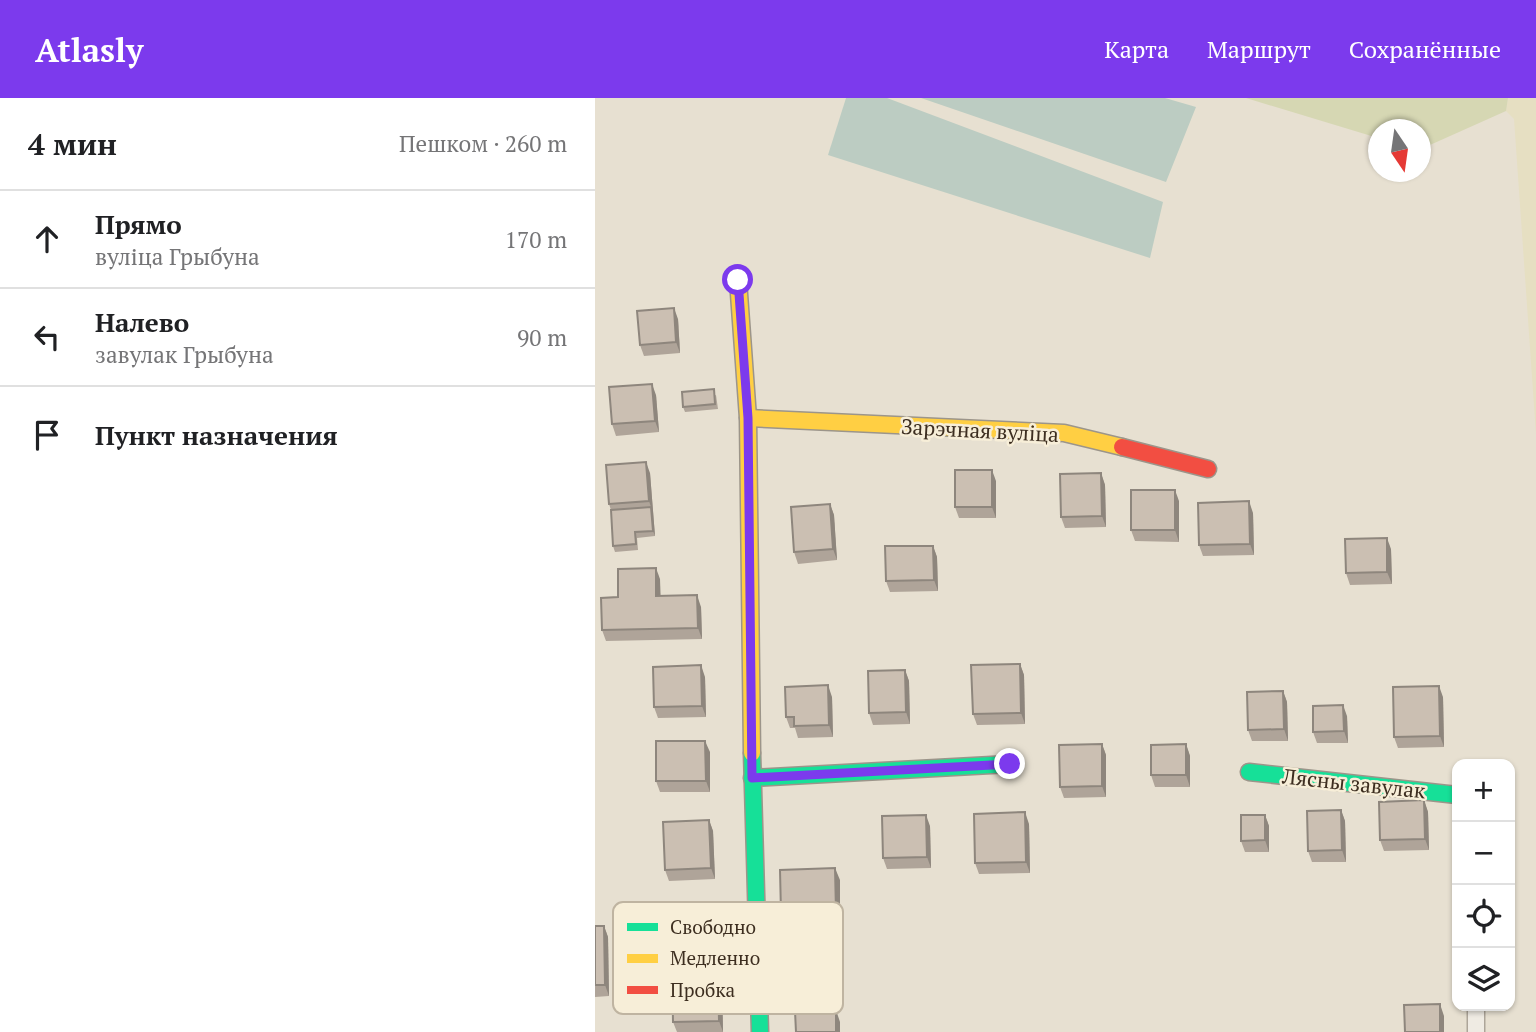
<!DOCTYPE html>
<html lang="ru">
<head>
<meta charset="utf-8">
<style>
	:root { --surface:#fff; --page:#f6f6f6; --text:#202124; --muted:#757577; --line:#e0e0e0; --accent:#7c3aed }
	body { margin:0; font-family:"PT Serif",serif; background:var(--page); color:var(--text) }
	.controls { position:absolute; right:21px; bottom:21px; display:grid; overflow:hidden; border-radius:14px; box-shadow:0 2px 5px #0004 }
	.controls button { width:63px; height:63px; display:grid; place-items:center; padding:0; border:0; border-bottom:2px solid var(--line); background:var(--surface); color:var(--text); font:35px sans-serif }
	.compass { position:absolute; left:773px; top:21px; width:63px; height:63px; border-radius:50%; background:var(--surface); box-shadow:0 2px 5px #0004; rotate:167deg }
	.stop { position:absolute; width:21px; height:21px; margin:-16px; border:5px solid #7c3aed; border-radius:50%; background:#fff }
	.stop.end { background:#7c3aed; border-color:#fff; box-shadow:0 2px 7px #0008 }
	.list { margin:0; padding:0; list-style:none }
	h2 { display:flex; justify-content:space-between; align-items:center; height:91px; margin:0; padding:0 28px; font-size:30px }
	h2 small { font-size:23px; font-weight:400; color:var(--muted) }
	.list li { display:grid; grid-template-columns:46px 1fr auto; gap:21px; align-items:center; box-sizing:border-box; height:98px; padding:0 28px; border-top:2px solid var(--line) }
	.list b { display:block; font-size:26px; white-space:nowrap }
	.list p { margin:0; font-size:23px; white-space:nowrap; color:var(--muted) }
	.list em { font-size:23px; font-style:normal; color:var(--muted) }
	.icon { flex:none; width:38px; height:38px; fill:none; stroke:currentColor; stroke-width:2; stroke-linecap:round; stroke-linejoin:round }
	.map { position:relative; flex:none; width:941px; height:934px; overflow:hidden }
	header { display:flex; align-items:center; gap:42px; box-sizing:border-box; height:98px; padding:0 35px; background:var(--accent); color:#fff }
	header strong { font-size:33px }
	nav { display:flex; gap:38px; margin-inline-start:auto; font-size:24px }
	main { display:flex }
	aside { flex:1; background:var(--surface) }
	.map>svg:first-child { display:block }
	.farmland { fill:#e6dfc2 }
	.green { fill:#d6d7b3 }
	.water { fill:#bcccc2 }
	.lines { fill:none; stroke-linecap:round; stroke-linejoin:round }
	.street-casing { stroke:#ada599; stroke-width:19 }
	.fast-casing { stroke:#9c958a; stroke-width:19 }
	.slow-casing { stroke:#9c958a; stroke-width:19 }
	.jam-casing { stroke:#9c958a; stroke-width:19 }
	.street { stroke:#efebe3; stroke-width:16 }
	.fast { stroke:#16e098; stroke-width:16 }
	.slow { stroke:#ffcf43; stroke-width:16 }
	.jam { stroke:#f24e42; stroke-width:16 }
	.wall { fill:#afa499 }
	.shaded-wall { fill:#8e867d }
	.building { fill:#cbbfb2; stroke:#8e867d; stroke-width:2 }
	.route { stroke:#7c3aed; stroke-width:9 }
	.labels { text-anchor:middle; dominant-baseline:central; stroke-width:5; stroke-linejoin:round; paint-order:stroke }
	.street-label { font-size:21px; fill:#3d2e20; stroke:#f7eed8 }
	.key { fill:#f7eed8; stroke:#bfb4a1; stroke-width:2 }
	.key-label { font-size:19px; fill:#3d2e20 }
</style>
</head>
<body>
<header>
<strong>Atlasly</strong>
<nav><a>Карта</a><a>Маршрут</a><a>Сохранённые</a></nav>
</header>
<main>
<aside>
<h2>4 мин<small>Пешком · 260 m</small></h2>
<ul class="list">
<li><svg class="icon" aria-label="ahead" viewBox="0 0 24 24"><path d="M12 20V5M6 11l6-6 6 6"/></svg><div><b>Прямо</b><p>вуліца Грыбуна</p></div><em>170 m</em></li>
<li><svg class="icon" aria-label="left" viewBox="0 0 24 24"><path d="M17 20v-9H6M10 6l-5 5 5 5"/></svg><div><b>Налево</b><p>завулак Грыбуна</p></div><em>90 m</em></li>
<li><svg class="icon" aria-label="arrive" viewBox="0 0 24 24"><path d="M6 21V4h12l-3 4 3 4H6"/></svg><div><b>Пункт назначения</b></div></li>
</ul>
</aside>
<div class="map">
<svg width="941" height="934" viewBox="0 0 941 934">
	<rect width="100%" height="100%" fill="#e7e0d1"/>
	<path class="farmland" d="M913,0H941V336L919,21L911,13Z"/>
	<path class="green" d="M651,0H913L911,13L826,51L825,32H783V40Z"/>
	<g class="water">
		<path d="M251,0H292L568,104L555,160L233,57Z"/>
		<path d="M326,0H570L601,9L571,84Z"/>
	</g>
	<g class="lines">
		<defs>
			<path id="street" d="M881,908V934"/>
			<g id="fast">
				<path d="M157,655L165,934"/>
				<path d="M654,674L862,697"/>
				<path d="M157,680L415,666"/>
			</g>
			<g id="slow">
				<path d="M143,182L153,320L157,655"/>
				<path d="M153,320L469,335L527,349"/>
			</g>
			<path id="jam" d="M527,349L613,371"/>
		</defs>
		<use href="#street" class="street-casing"/>
		<use href="#fast" class="fast-casing"/>
		<use href="#slow" class="slow-casing"/>
		<use href="#jam" class="jam-casing"/>
		<use href="#street" class="street"/>
		<use href="#fast" class="fast"/>
		<use href="#slow" class="slow"/>
		<use href="#jam" class="jam"/>
	</g>
	<g class="wall">
		<path d="M83,221L85,255L49,258L45,247Z"/>
		<path d="M61,297L64,334L21,338L17,326Z"/>
		<path d="M121,297L123,311L90,314L88,309Z"/>
		<path d="M55,375L60,438L42,440L43,452L20,454L18,448L16,412L14,406Z"/>
		<path d="M506,375L510,387L511,429L470,430L466,419Z"/>
		<path d="M401,383V420H364L360,409Z"/>
		<path d="M584,403V444L540,443L536,432Z"/>
		<path d="M235,406L239,417L242,462L203,466L199,454Z"/>
		<path d="M658,415L659,457L608,458L604,447Z"/>
		<path d="M338,448L342,459L343,493L295,494L291,483Z"/>
		<path d="M796,451L797,486L755,487L751,475Z"/>
		<path d="M65,481V498L106,509L107,541L11,543L7,532L23,499Z"/>
		<path d="M425,566L429,577L430,626L382,627L378,616Z"/>
		<path d="M310,572L314,583L315,626L278,627L274,615Z"/>
		<path d="M110,579L111,619L63,620L59,609Z"/>
		<path d="M688,593L692,604L693,643H657L653,632Z"/>
		<path d="M237,599L238,639L203,640L200,630H195L191,619Z"/>
		<path d="M848,599L849,649L803,650L799,639Z"/>
		<path d="M752,618L753,645H722L718,634Z"/>
		<path d="M507,646L511,657V699L469,700L465,689Z"/>
		<path d="M591,646L595,658V689H560L556,677Z"/>
		<path d="M115,654V694H65L61,683Z"/>
		<path d="M829,702L833,714L834,752L789,753L785,742Z"/>
		<path d="M746,712L750,723L751,764H717L713,753Z"/>
		<path d="M670,717L674,728V754H650L646,743Z"/>
		<path d="M114,722L118,733L120,781L74,783L70,772Z"/>
		<path d="M434,726L435,775L384,776L380,765Z"/>
		<path d="M335,728L336,770L292,771L288,760Z"/>
		<path d="M245,782V825L190,827L186,815Z"/>
		<path d="M0,828H9L13,839L14,898L0,899Z"/>
		<path d="M127,881L128,934H82L78,924Z"/>
	</g>
	<g class="shaded-wall">
		<path d="M79,210L83,221L85,255L81,244Z"/>
		<path d="M57,286L61,297L64,334L60,323Z"/>
		<path d="M51,364L55,375L60,438L58,433L56,409L54,403Z"/>
		<path d="M397,372L401,383V420L397,409Z"/>
		<path d="M506,375L510,387L511,429L507,418Z"/>
		<path d="M580,392L584,403V444L580,432Z"/>
		<path d="M654,403L658,415L659,457L655,446Z"/>
		<path d="M235,406L239,417L242,462L238,451Z"/>
		<path d="M792,440L796,451L797,486L792,474Z"/>
		<path d="M338,448L342,459L343,493L339,482Z"/>
		<path d="M61,470L65,481L66,509L61,498Z"/>
		<path d="M102,497L106,509L107,541L103,530Z"/>
		<path d="M425,566L429,577L430,626L426,615Z"/>
		<path d="M106,567L110,579L111,619L107,608Z"/>
		<path d="M310,572L314,583L315,626L311,614Z"/>
		<path d="M233,587L237,599L238,639L234,627Z"/>
		<path d="M844,588L848,599L849,649L845,638Z"/>
		<path d="M688,593L692,604L693,643L689,631Z"/>
		<path d="M748,607L752,618L753,645L749,633Z"/>
		<path d="M110,643L115,654V694L111,683Z"/>
		<path d="M507,646L511,657V699L507,688Z"/>
		<path d="M591,646L595,658V689L591,677Z"/>
		<path d="M829,702L833,714L834,752L830,741Z"/>
		<path d="M746,712L750,723L751,764L747,752Z"/>
		<path d="M430,714L434,726L435,775L431,764Z"/>
		<path d="M331,717L335,728L336,770L332,759Z"/>
		<path d="M670,717L674,728V754L670,742Z"/>
		<path d="M114,722L118,733L120,781L116,770Z"/>
		<path d="M240,770L245,782V825L241,814Z"/>
		<path d="M9,828L13,839L14,898L10,887Z"/>
		<path d="M123,870L127,881L128,934L124,923Z"/>
		<path d="M845,906L849,918V934H845Z"/>
		<path d="M241,912L245,924V934H241Z"/>
	</g>
	<g class="building">
		<path d="M79,210L81,244L45,247L42,213Z"/>
		<path d="M57,286L60,323L17,326L14,289Z"/>
		<path d="M119,291L120,306L88,309L87,294Z"/>
		<path d="M51,364L54,403L14,406L11,367Z"/>
		<rect x="360" y="372" width="37" height="37"/>
		<path d="M506,375L507,418L466,419L465,376Z"/>
		<rect x="536" y="392" width="44" height="40"/>
		<path d="M654,403L655,446L604,447L603,405Z"/>
		<path d="M235,406L238,451L199,454L196,409Z"/>
		<path d="M56,409L58,433L40,434L41,446L18,448L16,412Z"/>
		<path d="M792,440V474L751,475L750,441Z"/>
		<path d="M290,448H338L339,482L291,483Z"/>
		<path d="M61,470V498L102,497L103,530L7,532L6,500L23,499V471Z"/>
		<path d="M425,566L426,615L378,616L376,567Z"/>
		<path d="M106,567L107,608L59,609L58,569Z"/>
		<path d="M310,572L311,614L274,615L273,573Z"/>
		<path d="M233,587L234,627L199,628V619H191L190,589Z"/>
		<path d="M844,588L845,638L799,639L798,589Z"/>
		<path d="M688,593L689,631L653,632L652,594Z"/>
		<path d="M748,607L749,633L718,634V608Z"/>
		<path d="M61,643H110L111,683H61Z"/>
		<path d="M507,646V688L465,689L464,647Z"/>
		<path d="M591,646V677H556V647Z"/>
		<path d="M829,702L830,741L785,742L784,704Z"/>
		<path d="M746,712L747,752L713,753L712,713Z"/>
		<path d="M430,714L431,764L380,765L379,716Z"/>
		<path d="M331,717L332,759L288,760L287,718Z"/>
		<path d="M646,717H670V742L646,743Z"/>
		<path d="M114,722L116,770L70,772L68,724Z"/>
		<path d="M240,770L241,814L186,815L185,772Z"/>
		<path d="M0,828H9L10,887H0Z"/>
		<path d="M123,870L124,923L78,924L77,871Z"/>
		<path d="M845,906V934H810L809,907Z"/>
		<path d="M241,912V934H201L200,913Z"/>
	</g>
	<g class="lines">
		<path class="route" d="M143,182L153,320L157,680L415,666"/>
	</g>
	<g class="labels">
		<g class="street-label">
			<text transform="translate(385 332) rotate(3)">Зарэчная вуліца</text>
			<text transform="translate(759 685) rotate(6)">Лясны завулак</text>
		</g>
	</g>
	<rect x="18" y="804" width="230" height="112" rx="10" class="key"/>
	<rect x="32" y="825" width="31" height="8" fill="#16e098"/>
	<rect x="32" y="856" width="31" height="9" fill="#ffcf43"/>
	<rect x="32" y="888" width="31" height="8" fill="#f24e42"/>
	<g class="key-label">
		<text x="75" y="836">Свободно</text>
		<text x="75" y="867">Медленно</text>
		<text x="75" y="899">Пробка</text>
	</g>
</svg>
<div class="controls">
<button>+</button>
<button>−</button>
<button><svg class="icon" aria-label="locate" viewBox="0 0 24 24"><circle cx="12" cy="12" r="6"/><path d="M12 2v4M12 18v4M2 12h4M18 12h4"/></svg></button>
<button><svg class="icon" aria-label="layers" viewBox="0 0 24 24"><path d="M12 4l9 5-9 5-9-5zM3 14l9 5 9-5"/></svg></button>
</div>
<svg class="compass" viewBox="-18 -18 36 36"><path d="M0-13l5 13h-10z" fill="#e53935"/><path d="M0 13l5-13h-10z" fill="#757577"/></svg>
<div class="stop" style="left:143px;top:182px"></div>
<div class="stop end" style="left:415px;top:666px"></div>
</div>
</main>
</body>
</html>
